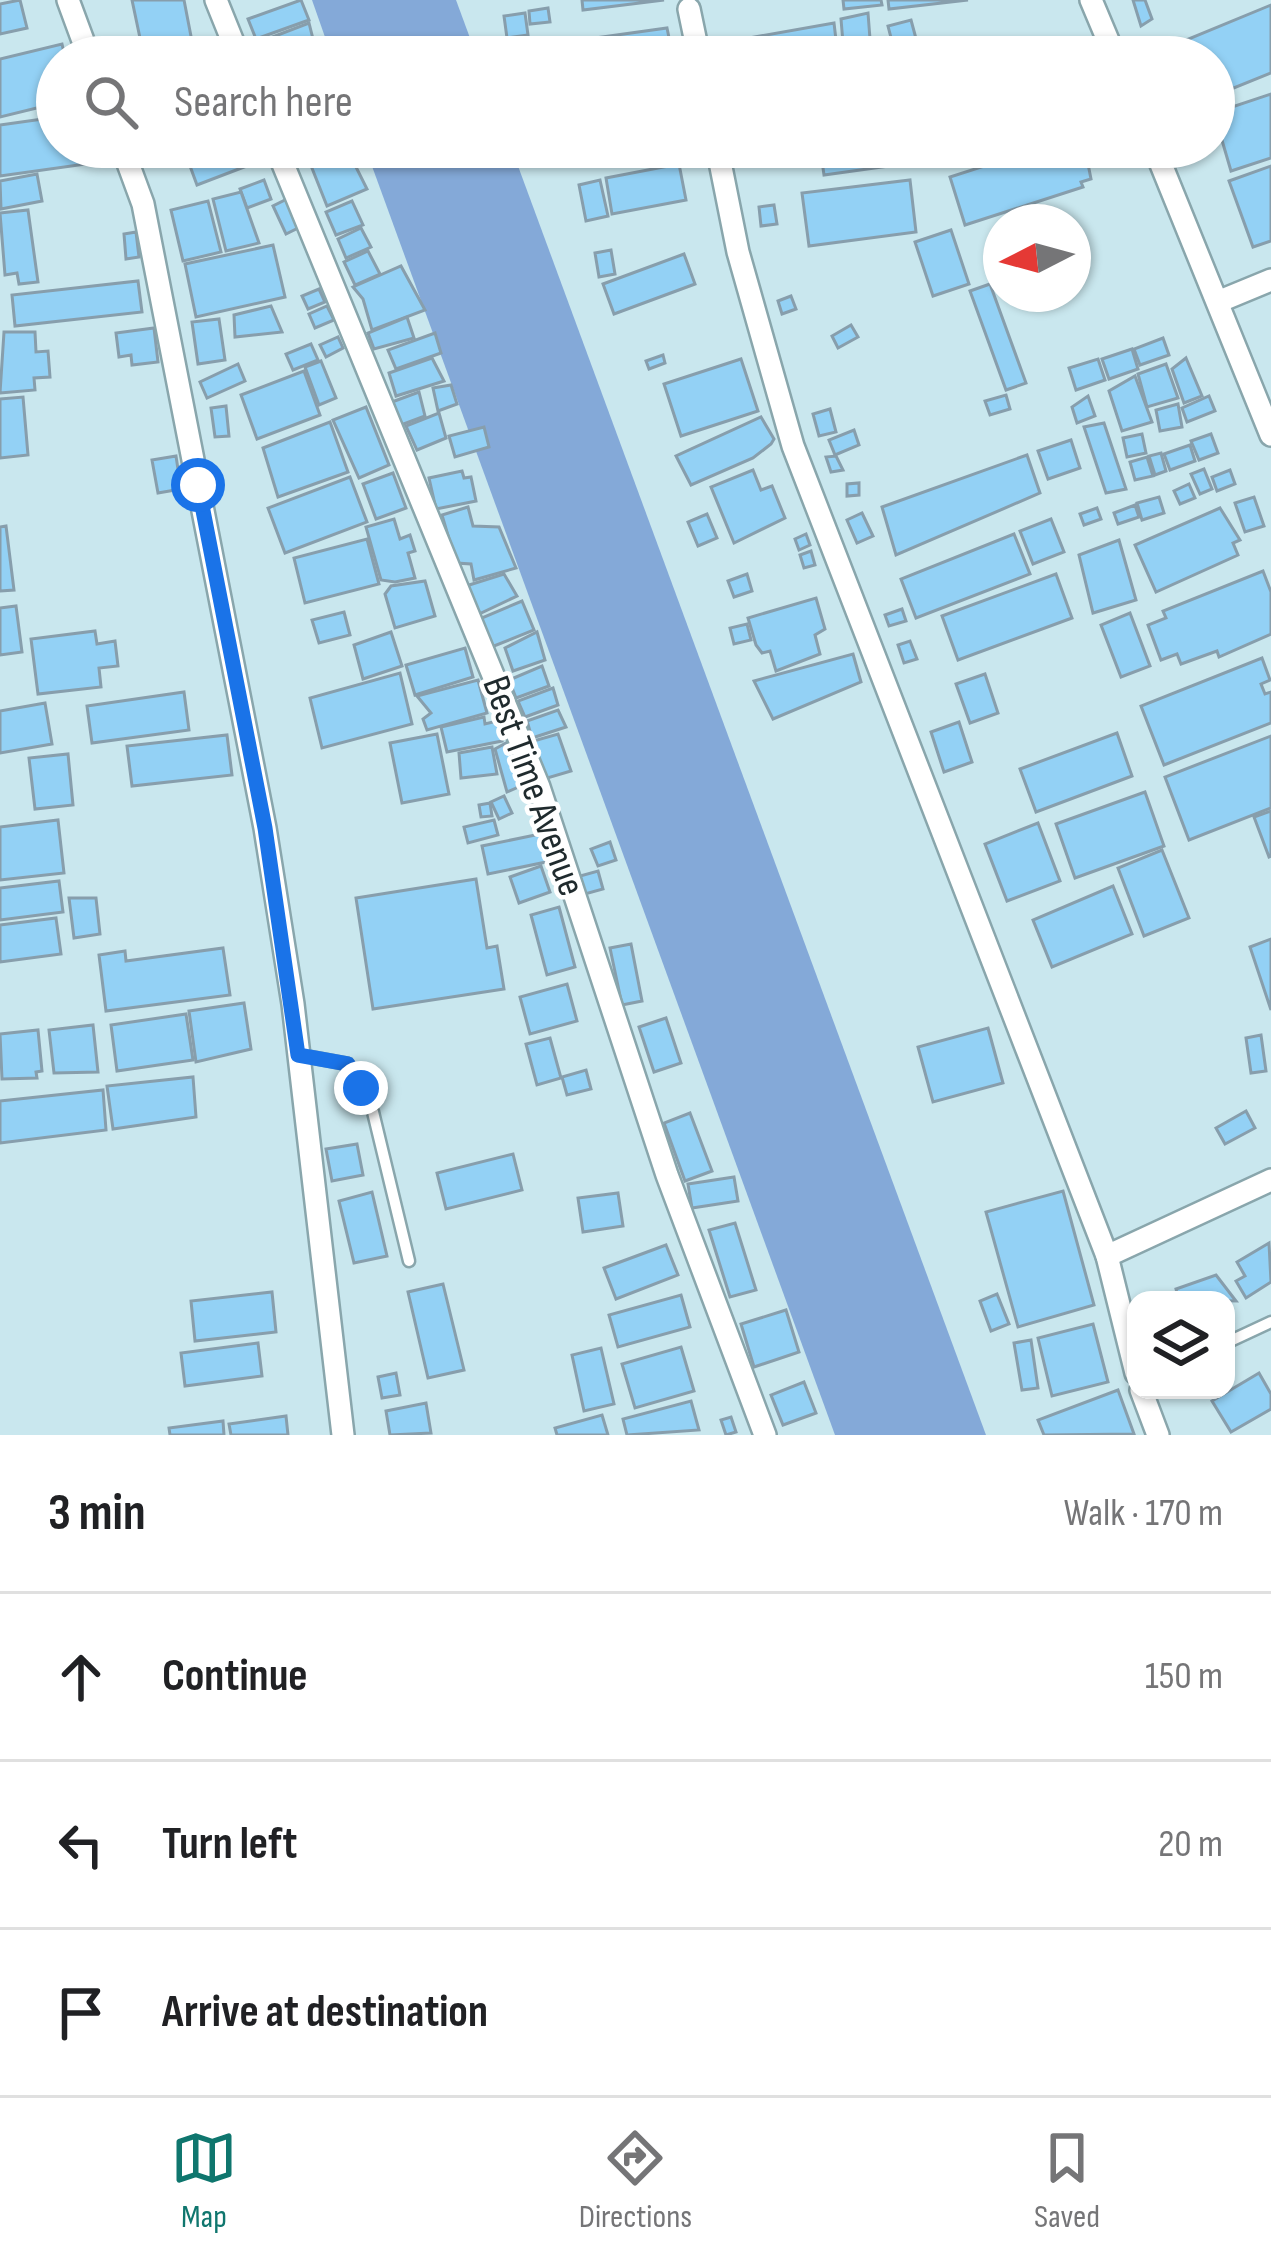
<!DOCTYPE html>
<html lang="en">
<head>
<meta charset="utf-8">
<style>
	:root { --surface:#fff; --page:#f2f2f2; --text:#202124; --muted:#757577; --line:#e0e0e0; --accent:#0f766e }
	body { margin:0; font-family:"Sofia Sans Condensed",sans-serif; background:var(--page); color:var(--text) }
	.controls { position:absolute; right:36px; bottom:36px; display:grid; overflow:hidden; border-radius:24px; box-shadow:0 3px 9px #0004 }
	.controls button { width:108px; height:108px; display:grid; place-items:center; padding:0; border:0; border-bottom:3px solid var(--line); background:var(--surface); color:var(--text); font:60px sans-serif }
	.compass { position:absolute; left:983px; top:204px; width:108px; height:108px; border-radius:50%; background:var(--surface); box-shadow:0 3px 9px #0004; rotate:264deg }
	.stop { position:absolute; width:36px; height:36px; margin:-27px; border:9px solid #1a73e8; border-radius:50%; background:#fff }
	.stop.end { background:#1a73e8; border-color:#fff; box-shadow:0 3px 12px #0008 }
	.list { margin:0; padding:0; list-style:none }
	h2 { display:flex; justify-content:space-between; align-items:center; height:156px; margin:0; padding:0 48px; font-size:51px }
	h2 small { font-size:39px; font-weight:400; color:var(--muted) }
	.list li { display:grid; grid-template-columns:78px 1fr auto; gap:36px; align-items:center; box-sizing:border-box; height:168px; padding:0 48px; border-top:3px solid var(--line) }
	.list b { display:block; font-size:45px; white-space:nowrap }
	.list em { font-size:39px; font-style:normal; color:var(--muted) }
	.icon { flex:none; width:66px; height:66px; fill:none; stroke:currentColor; stroke-width:2; stroke-linecap:round; stroke-linejoin:round }
	.map { position:relative; flex:none; width:1271px; height:1435px; overflow:hidden }
	.search { position:absolute; background:var(--surface); box-shadow:0 3px 9px #0004; left:36px; right:36px; top:36px; height:132px; display:flex; align-items:center; gap:30px; box-sizing:border-box; padding:0 42px; border-radius:66px; color:var(--muted); font-size:45px }
	.sheet { height:660px; background:var(--surface) }
	nav { display:flex; justify-content:space-around; align-items:center; box-sizing:border-box; height:168px; border-top:3px solid var(--line); background:var(--surface); font-size:33px; color:var(--muted) }
	nav a { display:grid; justify-items:center; gap:6px }
	nav .on { color:var(--accent) }
	.map>svg:first-child { display:block }
	.water { fill:#84a9d8 }
	.building { fill:#93d1f5; stroke:#879eac; stroke-width:3 }
	.lines { fill:none; stroke-linecap:round; stroke-linejoin:round }
	.service-casing { stroke:#89a6ac; stroke-width:15 }
	.minor-casing { stroke:#89a6ac; stroke-width:26 }
	.service { stroke:#fff; stroke-width:10 }
	.minor { stroke:#fff; stroke-width:21 }
	.route { stroke:#1a73e8; stroke-width:15 }
	.labels { text-anchor:middle; dominant-baseline:central; stroke-width:9; stroke-linejoin:round; paint-order:stroke }
	.street-label { font-size:39px; fill:#1f2a2d; stroke:#fff }
</style>
</head>
<body>
<div class="map">
<svg width="1271" height="1435" viewBox="0 0 1271 1435">
	<rect width="100%" height="100%" fill="#c9e7ee"/>
	<g class="water">
		<path d="M312,0H456L477,57H332Z"/>
		<path d="M365,147H511L986,1435H835Z"/>
	</g>
	<g class="building">
		<path d="M20,0L27,28L0,34V4Z"/>
		<path d="M132,0H184L195,57H144Z"/>
		<path d="M301,0L309,20L256,39L248,19Z"/>
		<path d="M582,0H664L583,10Z"/>
		<path d="M843,0H881L882,5L844,9Z"/>
		<path d="M888,0H968L889,9Z"/>
		<path d="M1133,0H1145L1152,19L1141,26Z"/>
		<path d="M1271,5V73L1214,96V57H1193L1186,40Z"/>
		<path d="M548,8L550,22L530,24L529,11Z"/>
		<path d="M525,13L528,35L507,38L504,16Z"/>
		<path d="M868,13L870,39L843,43L841,19Z"/>
		<path d="M911,20L921,57H896L888,26Z"/>
		<path d="M309,23L314,43L267,57L262,41Z"/>
		<path d="M834,23L838,57H740L738,40Z"/>
		<path d="M667,28L673,57H554L552,44Z"/>
		<path d="M62,44L65,57H57V103L0,117V59Z"/>
		<path d="M880,44L882,57H848L847,53Z"/>
		<path d="M1271,94V158L1231,171L1214,113Z"/>
		<path d="M57,117V147H98L100,162L0,176V125Z"/>
		<path d="M183,147H237L244,167L197,185Z"/>
		<path d="M820,147H916L918,162L824,175Z"/>
		<path d="M936,147H1012L943,166Z"/>
		<path d="M1044,147L1085,149L1091,179L1081,182L1083,187L965,225L950,177Z"/>
		<path d="M347,149L367,189L327,206L308,158Z"/>
		<path d="M679,164L686,200L612,214L606,178Z"/>
		<path d="M1271,166V241L1253,247L1229,181Z"/>
		<path d="M37,174L42,201L1,209L0,181Z"/>
		<path d="M264,180L271,199L247,208L240,189Z"/>
		<path d="M600,180L608,216L586,221L579,185Z"/>
		<path d="M910,180L916,232L809,246L802,193Z"/>
		<path d="M241,192L259,243L226,251L213,199Z"/>
		<path d="M289,198L302,226L286,234L273,206Z"/>
		<path d="M208,201L221,252L183,261L171,210Z"/>
		<path d="M352,201L363,225L336,235L326,212Z"/>
		<path d="M774,205L777,224L761,226L759,207Z"/>
		<path d="M28,210L38,282L19,284L17,273L5,275L0,213Z"/>
		<path d="M361,228L371,247L346,258L338,239Z"/>
		<path d="M951,230L969,284L933,296L915,242Z"/>
		<path d="M136,232L139,257L126,259L124,234Z"/>
		<path d="M273,245L285,297L196,317L185,264Z"/>
		<path d="M611,250L615,274L599,277L595,253Z"/>
		<path d="M368,251L380,274L355,285L344,262Z"/>
		<path d="M684,254L695,284L614,314L603,284Z"/>
		<path d="M401,266L425,310L372,330L363,299L353,287Z"/>
		<path d="M138,281L142,312L15,326L12,295Z"/>
		<path d="M990,284L1026,383L1006,390L970,291Z"/>
		<path d="M319,289L325,302L308,309L302,296Z"/>
		<path d="M791,296L796,309L782,314L778,301Z"/>
		<path d="M271,306L282,332L235,337L234,315Z"/>
		<path d="M327,306L334,320L315,328L309,314Z"/>
		<path d="M407,317L414,338L374,349L368,333Z"/>
		<path d="M219,319L225,360L198,364L192,322Z"/>
		<path d="M851,325L858,337L838,348L832,336Z"/>
		<path d="M154,328L158,362L132,365L131,355L119,357L116,333Z"/>
		<path d="M4,332H35L36,352L48,351L50,377L34,378L35,390L0,393Z"/>
		<path d="M435,333L441,353L396,369L388,350Z"/>
		<path d="M338,337L343,348L326,357L320,345Z"/>
		<path d="M1163,338L1169,355L1140,365L1134,349Z"/>
		<path d="M311,344L318,360L293,370L286,354Z"/>
		<path d="M1132,349L1138,369L1109,379L1102,359Z"/>
		<path d="M663,355L665,363L649,369L646,361Z"/>
		<path d="M432,358L444,381L396,396L389,373Z"/>
		<path d="M1186,358L1202,396L1184,403L1172,369Z"/>
		<path d="M741,359L758,411L681,436L664,384Z"/>
		<path d="M1098,359L1105,380L1076,390L1069,368Z"/>
		<path d="M321,361L336,398L319,405L305,367Z"/>
		<path d="M238,364L245,381L207,398L200,382Z"/>
		<path d="M1166,364L1178,398L1147,407L1138,374Z"/>
		<path d="M304,371L320,415L257,439L241,395Z"/>
		<path d="M1135,376L1152,422L1122,431L1109,391Z"/>
		<path d="M451,385L457,404L438,411L433,388Z"/>
		<path d="M419,392L425,416L401,425L392,402Z"/>
		<path d="M1006,395L1010,409L990,415L985,401Z"/>
		<path d="M1088,396L1095,416L1077,423L1072,407Z"/>
		<path d="M1209,396L1215,411L1187,422L1182,408Z"/>
		<path d="M23,397L28,455L0,458V399Z"/>
		<path d="M1178,404L1182,427L1160,431L1156,410Z"/>
		<path d="M226,406L229,436L215,437L211,408Z"/>
		<path d="M366,407L389,465L359,478L333,420Z"/>
		<path d="M830,409L836,432L819,436L813,414Z"/>
		<path d="M439,413L446,438L417,450L406,426Z"/>
		<path d="M761,417L774,439L771,444L753,458L691,485L676,456Z"/>
		<path d="M330,422L348,472L278,497L263,448Z"/>
		<path d="M1104,423L1126,489L1106,493L1084,427Z"/>
		<path d="M484,427L489,447L455,457L449,436Z"/>
		<path d="M854,430L859,445L835,455L829,440Z"/>
		<path d="M1142,434L1146,453L1127,457L1123,438Z"/>
		<path d="M1211,434L1218,453L1199,460L1191,441Z"/>
		<path d="M1071,440L1080,468L1048,479L1038,451Z"/>
		<path d="M1190,445L1195,461L1170,470L1164,454Z"/>
		<path d="M1161,453L1166,471L1155,475L1149,456Z"/>
		<path d="M1027,455L1040,493L896,555L882,507Z"/>
		<path d="M176,456L181,489L158,493L152,460Z"/>
		<path d="M836,456L843,470L831,472L826,457Z"/>
		<path d="M1147,457L1153,476L1135,480L1130,462Z"/>
		<path d="M1204,469L1212,489L1200,494L1191,474Z"/>
		<path d="M753,470L761,490L772,486L785,518L734,543L711,487Z"/>
		<path d="M1230,470L1235,484L1217,491L1212,477Z"/>
		<path d="M462,471L464,478L471,477L476,501L436,509L429,478Z"/>
		<path d="M393,473L406,508L376,519L363,484Z"/>
		<path d="M350,477L367,522L285,553L268,508Z"/>
		<path d="M859,483V495L847,496V484Z"/>
		<path d="M1189,484L1195,498L1180,504L1174,491Z"/>
		<path d="M1159,497L1164,513L1142,520L1137,503Z"/>
		<path d="M1254,497L1264,526L1245,532L1235,503Z"/>
		<path d="M1135,505L1139,517L1118,524L1114,513Z"/>
		<path d="M468,507L473,526L499,527L516,568L474,580L471,564L456,563L442,515Z"/>
		<path d="M1097,508L1101,519L1084,525L1080,514Z"/>
		<path d="M1220,508L1240,540L1233,543L1238,555L1156,592L1135,545Z"/>
		<path d="M862,513L873,536L857,543L847,520Z"/>
		<path d="M707,514L717,538L698,546L688,522Z"/>
		<path d="M394,519L400,539L410,535L415,551L408,553L415,578L395,582L381,580L366,527Z"/>
		<path d="M1051,519L1064,552L1033,564L1020,531Z"/>
		<path d="M6,526L14,590L0,591V527Z"/>
		<path d="M806,534L810,545L799,550L795,539Z"/>
		<path d="M1014,534L1030,574L916,618L901,579Z"/>
		<path d="M367,539L379,584L305,603L294,558Z"/>
		<path d="M1119,540L1136,600L1093,613L1079,555Z"/>
		<path d="M811,551L815,565L804,568L800,555Z"/>
		<path d="M1263,571L1271,592V634L1219,657L1217,651L1181,664L1177,654L1161,660L1148,625L1166,618L1163,611Z"/>
		<path d="M504,574L517,596L479,614L466,586Z"/>
		<path d="M747,574L752,591L734,597L728,581Z"/>
		<path d="M1056,574L1072,618L958,660L942,616Z"/>
		<path d="M425,581L435,616L395,628L385,594L391,586Z"/>
		<path d="M816,598L825,629L815,635L820,654L776,671L770,651L762,653L756,645L748,618Z"/>
		<path d="M522,601L534,630L489,648L477,620Z"/>
		<path d="M16,606L22,652L0,655V608Z"/>
		<path d="M902,609L906,621L889,626L885,615Z"/>
		<path d="M344,612L350,635L319,643L312,620Z"/>
		<path d="M1130,613L1150,666L1121,677L1101,625Z"/>
		<path d="M747,624L751,640L734,644L730,628Z"/>
		<path d="M95,631L97,644L115,641L118,666L99,668L101,687L38,694L31,639Z"/>
		<path d="M391,632L402,666L363,679L354,645Z"/>
		<path d="M537,632L545,660L513,671L505,648Z"/>
		<path d="M910,641L917,659L904,663L898,645Z"/>
		<path d="M465,648L473,677L415,695L406,665Z"/>
		<path d="M853,654L861,682L773,719L754,681Z"/>
		<path d="M1262,658L1270,680L1261,684L1265,694L1271,692V723L1164,765L1141,706Z"/>
		<path d="M542,666L549,686L516,698L509,680Z"/>
		<path d="M400,673L412,724L322,748L310,698Z"/>
		<path d="M985,674L998,713L970,723L956,684Z"/>
		<path d="M478,680L487,713L427,730L423,719L431,713L417,696Z"/>
		<path d="M553,688L558,705L525,717L518,701Z"/>
		<path d="M184,692L189,730L92,743L87,706Z"/>
		<path d="M45,703L52,744L0,753V711Z"/>
		<path d="M558,710L566,727L532,738L527,721Z"/>
		<path d="M484,717L485,724L497,721L502,741L447,752L441,727Z"/>
		<path d="M959,722L972,762L944,772L931,732Z"/>
		<path d="M1117,733L1132,776L1036,812L1020,769Z"/>
		<path d="M437,734L449,794L402,803L390,743Z"/>
		<path d="M558,734L571,771L544,779L530,742Z"/>
		<path d="M227,735L232,775L132,786L127,746Z"/>
		<path d="M1271,736V808L1189,840L1165,777Z"/>
		<path d="M508,742L523,785L507,792L495,749Z"/>
		<path d="M492,747L497,774L461,778L459,753Z"/>
		<path d="M68,754L73,805L35,809L29,758Z"/>
		<path d="M1145,792L1164,846L1075,878L1056,824Z"/>
		<path d="M504,796L512,813L499,819L491,802Z"/>
		<path d="M490,803L492,816L481,817L479,805Z"/>
		<path d="M1271,811V856L1269,857L1254,817Z"/>
		<path d="M58,820L64,873L0,880V827Z"/>
		<path d="M494,820L498,835L468,843L464,827Z"/>
		<path d="M1038,823L1060,881L1007,901L985,844Z"/>
		<path d="M540,834L546,862L488,874L482,846Z"/>
		<path d="M610,842L616,860L598,866L591,849Z"/>
		<path d="M1162,850L1189,918L1144,936L1118,868Z"/>
		<path d="M541,866L550,892L519,903L510,877Z"/>
		<path d="M598,871L603,889L585,894L580,876Z"/>
		<path d="M476,879L487,948L497,946L504,989L373,1009L356,898Z"/>
		<path d="M59,881L63,912L0,920V888Z"/>
		<path d="M1113,886L1132,934L1052,967L1033,920Z"/>
		<path d="M69,898H96L100,934L74,938Z"/>
		<path d="M559,907L575,967L547,975L531,915Z"/>
		<path d="M56,918L61,954L0,962V925Z"/>
		<path d="M1271,939V1010L1250,947Z"/>
		<path d="M631,944L642,1001L622,1005L610,948Z"/>
		<path d="M223,948L230,995L106,1011L99,955L125,951L126,961Z"/>
		<path d="M567,984L577,1021L530,1034L520,997Z"/>
		<path d="M244,1003L251,1049L196,1062L189,1011Z"/>
		<path d="M186,1014L193,1060L117,1071L111,1025Z"/>
		<path d="M666,1018L681,1063L654,1072L639,1027Z"/>
		<path d="M93,1025L98,1072L54,1073L49,1030Z"/>
		<path d="M988,1028L1003,1083L933,1102L918,1047Z"/>
		<path d="M38,1030L42,1071L36,1072L37,1078L2,1079L0,1034Z"/>
		<path d="M1261,1035L1266,1071L1251,1073L1246,1038Z"/>
		<path d="M550,1038L561,1078L537,1085L526,1044Z"/>
		<path d="M586,1070L591,1089L567,1095L562,1077Z"/>
		<path d="M193,1077L196,1117L113,1129L107,1086Z"/>
		<path d="M103,1090L106,1130L0,1143V1101Z"/>
		<path d="M1246,1111L1255,1128L1225,1144L1216,1128Z"/>
		<path d="M690,1113L712,1171L685,1181L664,1123Z"/>
		<path d="M357,1144L363,1175L332,1181L326,1149Z"/>
		<path d="M513,1154L522,1190L446,1209L437,1173Z"/>
		<path d="M734,1177L738,1201L692,1208L688,1184Z"/>
		<path d="M1063,1191L1094,1305L1018,1327L986,1212Z"/>
		<path d="M372,1192L387,1256L354,1263L339,1201Z"/>
		<path d="M618,1193L623,1226L583,1232L578,1198Z"/>
		<path d="M735,1223L756,1290L730,1297L709,1230Z"/>
		<path d="M1269,1243L1271,1282L1246,1298L1236,1281L1245,1276L1237,1262Z"/>
		<path d="M666,1245L678,1275L616,1299L604,1268Z"/>
		<path d="M1216,1275L1236,1301L1179,1300L1176,1289Z"/>
		<path d="M443,1284L464,1370L428,1378L408,1292Z"/>
		<path d="M272,1292L276,1332L195,1341L191,1301Z"/>
		<path d="M997,1294L1009,1324L991,1331L980,1301Z"/>
		<path d="M681,1295L690,1327L618,1347L609,1315Z"/>
		<path d="M786,1310L799,1352L754,1367L741,1324Z"/>
		<path d="M1093,1324L1108,1382L1052,1396L1038,1338Z"/>
		<path d="M1031,1340L1038,1388L1022,1390L1014,1343Z"/>
		<path d="M258,1343L262,1376L185,1386L181,1353Z"/>
		<path d="M681,1347L694,1391L635,1408L622,1364Z"/>
		<path d="M601,1348L614,1404L584,1411L572,1355Z"/>
		<path d="M396,1373L400,1395L382,1398L378,1377Z"/>
		<path d="M1259,1373L1271,1394V1409L1231,1432L1212,1401Z"/>
		<path d="M804,1382L816,1413L783,1425L771,1395Z"/>
		<path d="M1118,1390L1134,1434L1044,1435L1038,1420Z"/>
		<path d="M691,1401L699,1430L627,1435L623,1419Z"/>
		<path d="M426,1403L431,1433L390,1435L386,1411Z"/>
		<path d="M602,1415L608,1435H557L555,1428Z"/>
		<path d="M286,1416L288,1435H231L229,1424Z"/>
		<path d="M731,1417L736,1432L726,1435L721,1420Z"/>
		<path d="M223,1421L224,1435H170L169,1428Z"/>
	</g>
	<g class="lines">
		<defs>
			<g id="service">
				<path d="M299,1055L348,1064L373,1112L409,1261"/>
				<path d="M1226,1343L1271,1322"/>
			</g>
			<g id="minor">
				<path d="M68,0L89,57"/>
				<path d="M216,0L239,57"/>
				<path d="M1091,0L1115,57"/>
				<path d="M689,9L699,57"/>
				<path d="M122,147L143,204L265,828L293,1004L343,1435"/>
				<path d="M276,147L539,787L667,1175L765,1435"/>
				<path d="M717,147L738,252L793,446L1107,1256L1136,1373"/>
				<path d="M1154,147L1271,435"/>
				<path d="M1220,301L1271,280"/>
				<path d="M1107,1256L1271,1180"/>
				<path d="M1141,1390L1158,1435"/>
			</g>
		</defs>
		<use href="#service" class="service-casing"/>
		<use href="#minor" class="minor-casing"/>
		<use href="#service" class="service"/>
		<use href="#minor" class="minor"/>
	</g>
	<g class="lines">
		<path class="route" d="M198,485L265,828L298,1055L348,1064L361,1088"/>
	</g>
	<g class="labels">
		<g class="street-label">
			<text transform="translate(533 786) rotate(70)">Best Time Avenue</text>
		</g>
	</g>
</svg>
<div class="controls">
<button><svg class="icon" aria-label="layers" viewBox="0 0 24 24"><path d="M12 4l9 5-9 5-9-5zM3 14l9 5 9-5"/></svg></button>
</div>
<svg class="compass" viewBox="-18 -18 36 36"><path d="M0-13l5 13h-10z" fill="#e53935"/><path d="M0 13l5-13h-10z" fill="#757577"/></svg>
<div class="stop" style="left:198px;top:485px"></div>
<div class="stop end" style="left:361px;top:1088px"></div>
<div class="search"><svg class="icon" aria-label="search" viewBox="0 0 24 24"><circle cx="10" cy="10" r="6"/><path d="M15 15l6 6"/></svg>Search here</div>
</div>
<section class="sheet">
<h2>3 min<small>Walk · 170 m</small></h2>
<ul class="list">
<li><svg class="icon" aria-label="ahead" viewBox="0 0 24 24"><path d="M12 20V5M6 11l6-6 6 6"/></svg><div><b>Continue</b></div><em>150 m</em></li>
<li><svg class="icon" aria-label="left" viewBox="0 0 24 24"><path d="M17 20v-9H6M10 6l-5 5 5 5"/></svg><div><b>Turn left</b></div><em>20 m</em></li>
<li><svg class="icon" aria-label="arrive" viewBox="0 0 24 24"><path d="M6 21V4h12l-3 4 3 4H6"/></svg><div><b>Arrive at destination</b></div></li>
</ul>
</section>
<nav>
<a class="on"><svg class="icon" aria-label="map" viewBox="0 0 24 24"><path d="M3 6l6-2 6 2 6-2v14l-6 2-6-2-6 2zM9 4v14M15 6v14"/></svg>Map</a>
<a><svg class="icon" aria-label="directions" viewBox="0 0 24 24"><path d="M12 3l9 9-9 9-9-9zM9 14v-3h6M13 9l2 2-2 2"/></svg>Directions</a>
<a><svg class="icon" aria-label="saved" viewBox="0 0 24 24"><path d="M7 4h10v16l-5-4-5 4z"/></svg>Saved</a>
</nav>
</body>
</html>
